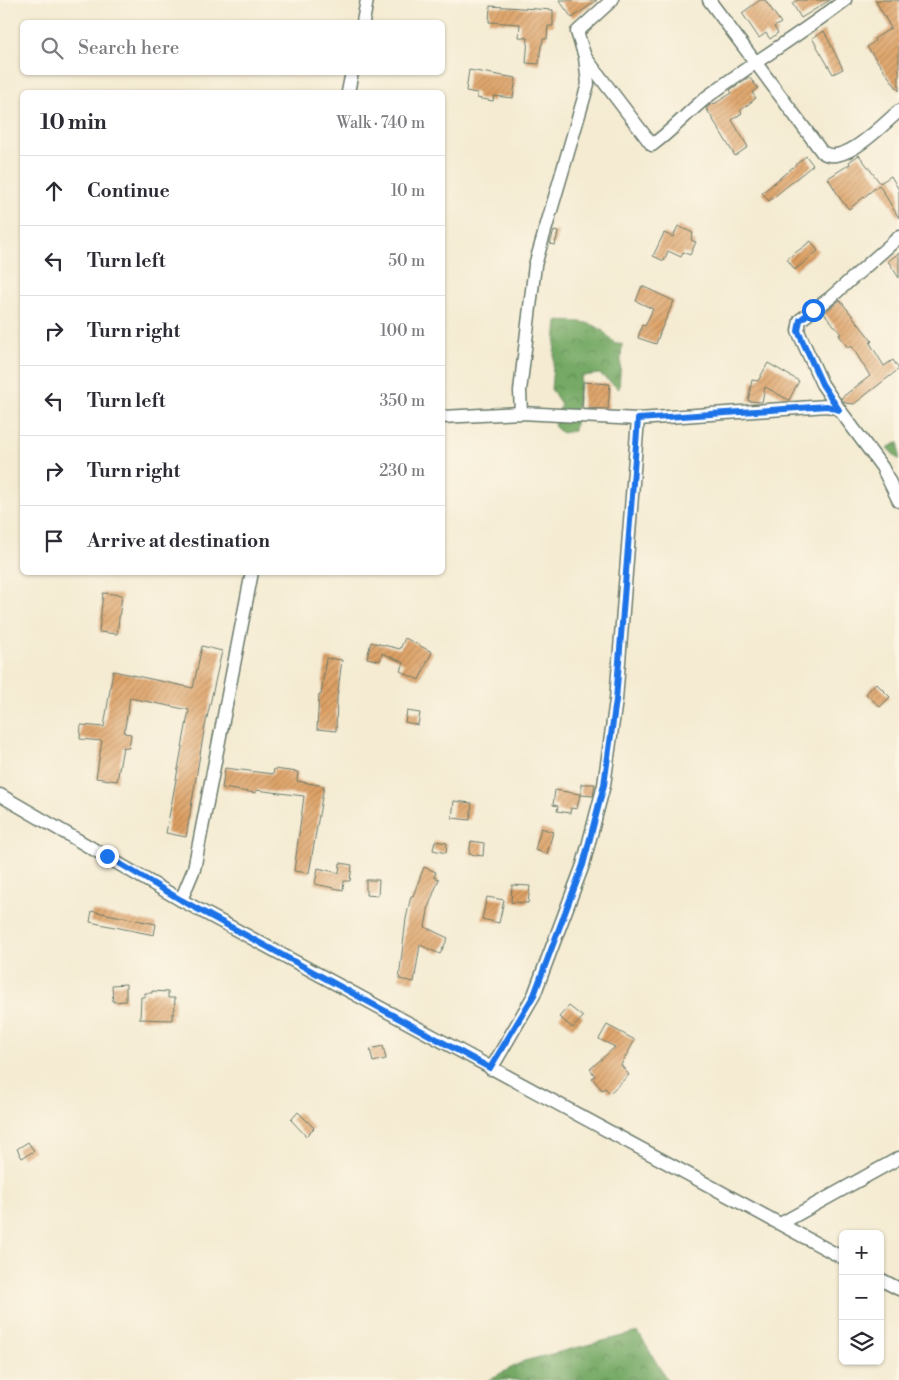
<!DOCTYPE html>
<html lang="en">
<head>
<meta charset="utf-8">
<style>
	:root { --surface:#fff; --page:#f7f7f7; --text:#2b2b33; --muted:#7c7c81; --line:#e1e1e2 }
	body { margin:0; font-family:"Libre Bodoni",serif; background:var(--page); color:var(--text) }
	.controls { position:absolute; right:15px; bottom:15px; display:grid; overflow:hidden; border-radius:8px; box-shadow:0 1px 4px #0004 }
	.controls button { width:45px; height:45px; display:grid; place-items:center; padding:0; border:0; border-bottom:1px solid var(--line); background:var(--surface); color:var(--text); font:25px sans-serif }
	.stop { position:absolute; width:15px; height:15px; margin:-11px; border:4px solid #1a73e8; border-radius:50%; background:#fff }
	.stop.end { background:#1a73e8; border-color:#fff; box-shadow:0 1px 5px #0008 }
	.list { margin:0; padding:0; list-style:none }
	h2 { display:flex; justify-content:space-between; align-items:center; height:65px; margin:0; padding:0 20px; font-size:21px }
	h2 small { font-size:16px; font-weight:400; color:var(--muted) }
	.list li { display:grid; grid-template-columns:32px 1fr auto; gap:15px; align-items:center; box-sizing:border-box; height:70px; padding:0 20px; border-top:1px solid var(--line) }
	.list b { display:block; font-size:19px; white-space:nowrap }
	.list em { font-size:16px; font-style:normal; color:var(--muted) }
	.icon { flex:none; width:28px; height:28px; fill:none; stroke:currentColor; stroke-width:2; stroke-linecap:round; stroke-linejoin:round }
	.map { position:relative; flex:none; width:899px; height:1380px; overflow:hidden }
	.search { position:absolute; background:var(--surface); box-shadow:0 1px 4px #0004; left:20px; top:20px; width:425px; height:55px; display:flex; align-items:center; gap:12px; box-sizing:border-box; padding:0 18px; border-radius:8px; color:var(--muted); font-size:19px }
	.panel { position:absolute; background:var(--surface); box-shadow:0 1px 4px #0004; left:20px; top:90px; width:425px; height:485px; border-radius:8px }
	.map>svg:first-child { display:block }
	.forest { fill:url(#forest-crowns); stroke:#4a734c }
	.building { fill:url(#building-hatch) }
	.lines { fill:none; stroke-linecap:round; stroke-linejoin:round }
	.minor-casing { stroke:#6a7a6b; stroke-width:15 }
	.minor { stroke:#fff; stroke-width:12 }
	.route { stroke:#1a73e8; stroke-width:6 }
</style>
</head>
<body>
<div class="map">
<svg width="899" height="1380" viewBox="0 0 899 1380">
	<defs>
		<pattern id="forest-crowns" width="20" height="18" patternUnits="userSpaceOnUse" patternTransform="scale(1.25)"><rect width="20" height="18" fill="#75a965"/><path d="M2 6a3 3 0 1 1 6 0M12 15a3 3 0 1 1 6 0" fill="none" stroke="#5f8b54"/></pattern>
		<pattern id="building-hatch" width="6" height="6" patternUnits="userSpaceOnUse" patternTransform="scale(1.25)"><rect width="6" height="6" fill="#dd9f62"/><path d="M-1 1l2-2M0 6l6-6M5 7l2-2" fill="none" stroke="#b38352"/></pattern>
	</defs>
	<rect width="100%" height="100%" fill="#fcf5e5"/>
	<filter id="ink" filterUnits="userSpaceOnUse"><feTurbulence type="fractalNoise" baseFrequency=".02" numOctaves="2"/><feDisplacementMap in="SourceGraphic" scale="10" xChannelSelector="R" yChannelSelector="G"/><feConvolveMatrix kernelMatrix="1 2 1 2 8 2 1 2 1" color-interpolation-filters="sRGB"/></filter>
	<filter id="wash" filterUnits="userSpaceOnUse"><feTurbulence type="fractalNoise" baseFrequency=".0096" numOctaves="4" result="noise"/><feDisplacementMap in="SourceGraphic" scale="20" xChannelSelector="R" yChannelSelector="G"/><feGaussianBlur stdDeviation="1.12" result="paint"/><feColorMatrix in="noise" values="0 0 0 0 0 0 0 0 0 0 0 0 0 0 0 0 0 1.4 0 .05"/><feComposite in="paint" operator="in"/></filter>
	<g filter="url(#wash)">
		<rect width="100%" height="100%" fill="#f4ebd2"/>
		<g class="forest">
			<path d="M557,321C586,322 596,320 615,344H622L619,389L600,374L582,376C577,394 577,413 574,431L562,433L554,426L561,404L551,389Z"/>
			<path d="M899,442V460L887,448Z"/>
			<path d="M638,1332L667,1380H488L524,1361Z"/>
		</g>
		<g id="blocks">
			<g class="building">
				<path d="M559,0H597L572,18Z"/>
				<path d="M760,0H765L781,23L774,27L778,33L770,39L766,33L759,38L742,13Z"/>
				<path d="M798,0H830L801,18L792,3Z"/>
				<path d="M875,0H899V91L867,47L875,41L874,39L891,28Z"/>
				<path d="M490,6L553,10V26H548L547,39H543L542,45H541L539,64L526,63L528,38L519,37L520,24L489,22Z"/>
				<path d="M824,31L843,69L833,74L812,38Z"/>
				<path d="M469,70L516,78L513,98L494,96L493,101L477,98V93L466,91Z"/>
				<path d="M749,77L758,88L752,93L756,98L740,111L742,113L732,120L748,147L735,156L706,108L713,103L714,104L732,93L730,90Z"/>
				<path d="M859,155L880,183L891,176L899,190V218L879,185L849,209L841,200L828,178L850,164L849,162Z"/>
				<path d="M806,156L813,165L769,201L762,193Z"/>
				<path d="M678,226L693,233L691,240L696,242L690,255L683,252L681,257L668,251L664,261L653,256L664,233L673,237Z"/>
				<path d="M554,231L558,232L555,245L550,244Z"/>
				<path d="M811,241L818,251L795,270L787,259Z"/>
				<path d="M899,253V278L888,261Z"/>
				<path d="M642,286L674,301L661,330L656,344L638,338L642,325L645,326L653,309L636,301Z"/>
				<path d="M840,300L872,341L870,343L884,366L893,360L899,369L854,404L845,403L841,398L870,376L851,345L848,348L839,335L841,334L824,313Z"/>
				<path d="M768,363L799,381L789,400L765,387L762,402L748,401L752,380L758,381Z"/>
				<path d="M583,382L610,384L608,409L582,408Z"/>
				<path d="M103,593L122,595L117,634L99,632Z"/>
				<path d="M405,638L432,652L419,680L400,671L404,663L382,653L380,661L367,658L371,642L400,649Z"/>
				<path d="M202,646L222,651L204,731L186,837L166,833L189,710L130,698L124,733L131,734L129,748L123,747L117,781L96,778L102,741L80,739L81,725L104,727L113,671L193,688Z"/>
				<path d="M326,658L342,660L337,697L336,731L317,729L319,695H321Z"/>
				<path d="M876,683L890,697L880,707L866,694Z"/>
				<path d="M407,711L420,713L418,725L405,722Z"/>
				<path d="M225,768L273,774L274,769L298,772L297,781L324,786L309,873L294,871L304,796L256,790V793L222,788Z"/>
				<path d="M581,784H595L593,796L581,795Z"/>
				<path d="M555,790L580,794L577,809L571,808L570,813L557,811L558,806L553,805Z"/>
				<path d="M454,801L472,803L470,820L452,818Z"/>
				<path d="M541,828L553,832L547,854L535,850Z"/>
				<path d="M435,841L447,843L446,853L433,850Z"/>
				<path d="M471,841L484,843L483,856L469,854Z"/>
				<path d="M340,863L352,865L350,881H344L343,890L315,884L318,868L339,873Z"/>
				<path d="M424,867L436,872L434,877L439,879L429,905L425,927L448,938L440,954L420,945L414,982L399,979L406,919L411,896H413Z"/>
				<path d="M366,880H379L378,896L366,895Z"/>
				<path d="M512,885L530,886L528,903L511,902Z"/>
				<path d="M487,897L504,900L499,923L482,919Z"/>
				<path d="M92,911L156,924L154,935L90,922Z"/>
				<path d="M126,984V1001L113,1002L112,985Z"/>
				<path d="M152,991L168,992V998H175L174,1014H172V1020L140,1019L141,997H145V993H152Z"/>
				<path d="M569,1006L583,1017L573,1028L559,1017Z"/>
				<path d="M607,1025L635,1040L621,1065L629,1075L610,1093L605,1088L602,1090L592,1078L595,1076L590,1069L615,1047L599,1039Z"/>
				<path d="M383,1046L386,1059L373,1062L370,1049Z"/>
				<path d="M298,1112L314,1128L306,1136L291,1120Z"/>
				<path d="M28,1142L34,1151L22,1158L17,1149Z"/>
			</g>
		</g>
	</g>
	<g filter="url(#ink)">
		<use href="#blocks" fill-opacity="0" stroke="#6a7a6b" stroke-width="1"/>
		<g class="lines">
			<defs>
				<g id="minor">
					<path d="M612,0L577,32L585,57L652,145C672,131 688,112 707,97C752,63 801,34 845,0"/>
					<path d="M709,0L822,152C844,167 882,125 899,111"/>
					<path d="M363,22L367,0"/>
					<path d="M348,92L352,72"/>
					<path d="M899,237L830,298L800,320L798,331L822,384L839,409L882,467L899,501"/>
					<path d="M521,413L520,391L535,265L588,84L585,57"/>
					<path d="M442,417L521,413L638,419L827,406L839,409"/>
					<path d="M0,795L181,900L843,1258"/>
					<path d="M181,900L194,869L252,572"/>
					<path d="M491,1069L534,995L583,865L604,785L616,700L638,419"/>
					<path d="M782,1223L899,1158"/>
					<path d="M880,1279L899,1289"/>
				</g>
			</defs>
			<use href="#minor" class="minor-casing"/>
			<use href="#minor" class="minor"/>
		</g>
	</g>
	<g class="lines" filter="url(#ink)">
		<path class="route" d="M107,856L181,900L490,1068L534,995L583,865L604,785L616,700L638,419L827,406L839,410L822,384L798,331L800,320L813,310"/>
	</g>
</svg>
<div class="controls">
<button>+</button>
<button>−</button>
<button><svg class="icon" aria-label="layers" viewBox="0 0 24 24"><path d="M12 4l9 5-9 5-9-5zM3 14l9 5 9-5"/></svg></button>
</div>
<div class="stop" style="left:813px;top:310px"></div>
<div class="stop end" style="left:107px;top:856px"></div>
<div class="search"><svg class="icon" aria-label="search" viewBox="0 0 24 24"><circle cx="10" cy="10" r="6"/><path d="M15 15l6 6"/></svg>Search here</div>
<section class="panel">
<h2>10 min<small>Walk · 740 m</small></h2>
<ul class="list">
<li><svg class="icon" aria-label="ahead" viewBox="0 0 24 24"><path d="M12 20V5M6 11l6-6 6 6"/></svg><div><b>Continue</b></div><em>10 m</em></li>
<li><svg class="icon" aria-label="left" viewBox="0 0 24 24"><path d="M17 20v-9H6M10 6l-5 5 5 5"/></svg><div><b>Turn left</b></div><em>50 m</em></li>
<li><svg class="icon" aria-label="right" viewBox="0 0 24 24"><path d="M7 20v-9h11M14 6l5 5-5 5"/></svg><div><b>Turn right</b></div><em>100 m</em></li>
<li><svg class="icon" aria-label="left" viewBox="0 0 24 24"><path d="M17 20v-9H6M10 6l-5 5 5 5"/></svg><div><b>Turn left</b></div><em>350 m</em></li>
<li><svg class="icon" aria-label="right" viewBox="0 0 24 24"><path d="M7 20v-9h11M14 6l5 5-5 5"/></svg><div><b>Turn right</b></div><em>230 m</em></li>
<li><svg class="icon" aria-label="arrive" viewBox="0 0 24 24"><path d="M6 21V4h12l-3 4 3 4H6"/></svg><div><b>Arrive at destination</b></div></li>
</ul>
</section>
</div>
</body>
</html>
